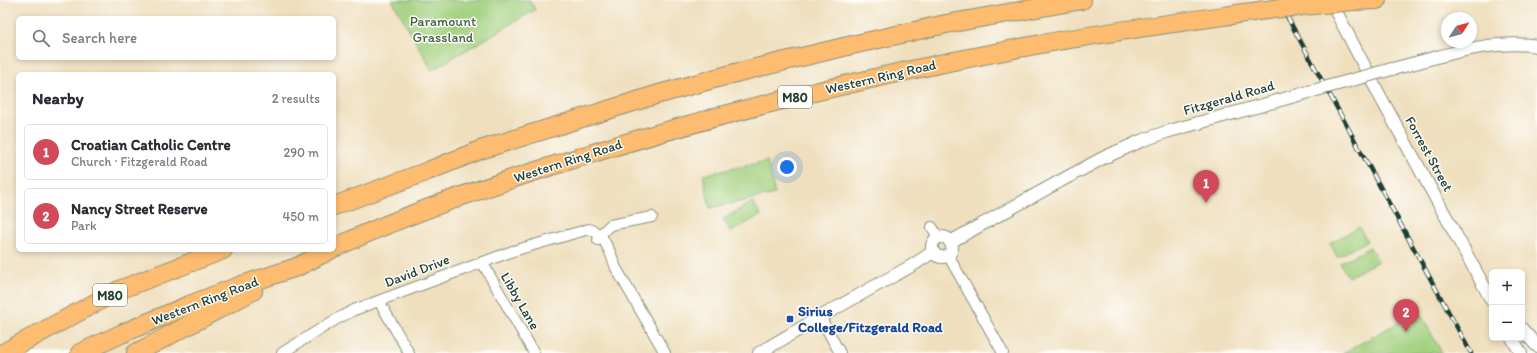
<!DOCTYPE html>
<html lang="en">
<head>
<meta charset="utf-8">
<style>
	:root { --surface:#fff; --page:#f7f7f7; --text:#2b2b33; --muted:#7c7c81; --line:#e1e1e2; --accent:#d1495b }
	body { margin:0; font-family:Itim,sans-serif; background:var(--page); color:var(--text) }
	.controls { position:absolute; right:12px; bottom:12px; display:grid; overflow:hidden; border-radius:6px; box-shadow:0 2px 6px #0003 }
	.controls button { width:36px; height:36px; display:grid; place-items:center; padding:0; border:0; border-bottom:1px solid var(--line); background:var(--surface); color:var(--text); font:20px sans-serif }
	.compass { position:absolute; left:1441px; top:12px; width:36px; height:36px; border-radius:50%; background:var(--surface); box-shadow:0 2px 6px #0003; rotate:54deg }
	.you { position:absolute; left:787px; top:167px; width:14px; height:14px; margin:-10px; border:3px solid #fff; border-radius:50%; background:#1a73e8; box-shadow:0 0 0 6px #1a73e833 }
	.badge { display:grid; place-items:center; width:26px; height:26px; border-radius:50%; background:var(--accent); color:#fff; font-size:13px; font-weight:700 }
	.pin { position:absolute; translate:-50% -33px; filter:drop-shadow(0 1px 2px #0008) }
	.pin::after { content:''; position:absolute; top:21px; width:14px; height:12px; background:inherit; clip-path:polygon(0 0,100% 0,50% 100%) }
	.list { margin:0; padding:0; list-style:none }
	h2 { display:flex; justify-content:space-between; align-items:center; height:52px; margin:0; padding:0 16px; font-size:17px }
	h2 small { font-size:13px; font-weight:400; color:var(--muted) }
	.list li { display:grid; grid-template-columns:26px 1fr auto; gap:12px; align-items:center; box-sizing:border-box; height:56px; margin:0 8px 8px; padding:0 8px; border:1px solid var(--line); border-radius:6px }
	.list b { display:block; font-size:15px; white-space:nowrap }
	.list p { margin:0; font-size:13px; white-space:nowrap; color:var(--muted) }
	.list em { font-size:13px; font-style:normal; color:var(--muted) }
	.icon { flex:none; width:22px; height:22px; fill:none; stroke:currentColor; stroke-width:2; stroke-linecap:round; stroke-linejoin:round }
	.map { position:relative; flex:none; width:1537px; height:353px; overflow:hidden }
	.search { position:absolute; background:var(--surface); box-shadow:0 2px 6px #0003; left:16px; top:16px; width:320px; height:44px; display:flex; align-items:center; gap:10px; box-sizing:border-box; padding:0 14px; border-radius:6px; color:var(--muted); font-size:15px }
	.panel { position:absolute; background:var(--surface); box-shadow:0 2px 6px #0003; left:16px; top:72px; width:320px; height:180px; border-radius:6px }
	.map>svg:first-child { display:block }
	.green { fill:#a1d07e; stroke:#608659 }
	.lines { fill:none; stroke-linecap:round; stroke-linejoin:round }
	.minor-casing { stroke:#878e79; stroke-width:12 }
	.tertiary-casing { stroke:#878e79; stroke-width:14 }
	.motorway-casing { stroke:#878e79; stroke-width:20 }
	.minor { stroke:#fff; stroke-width:10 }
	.tertiary { stroke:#fff; stroke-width:12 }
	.motorway { stroke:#fdbc6f; stroke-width:18 }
	.rail-casing { stroke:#1f3d34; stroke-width:4.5 }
	.rail { stroke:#fdfcf7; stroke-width:3; stroke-dasharray:9; stroke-linecap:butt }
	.tertiary-bridge-casing { stroke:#878e79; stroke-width:14; stroke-linecap:butt }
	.motorway-bridge-casing { stroke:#878e79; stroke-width:20; stroke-linecap:butt }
	.tertiary-bridge { stroke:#fff; stroke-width:12 }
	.motorway-bridge { stroke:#fdbc6f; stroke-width:18 }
	.transit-dot { fill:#1a4fb4; stroke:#fdfcf7; stroke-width:1.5 }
	.labels { text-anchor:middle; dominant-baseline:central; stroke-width:3; stroke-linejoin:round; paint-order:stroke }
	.shield { fill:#fdfcf7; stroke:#62766e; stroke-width:1 }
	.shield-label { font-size:13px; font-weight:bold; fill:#1f3d34 }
	.park-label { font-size:14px; fill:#406246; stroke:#fdfcf7 }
	.street-label { font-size:14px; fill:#1f3d34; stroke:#fdfcf7 }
	.transit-label { font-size:14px; font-weight:bold; fill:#164399; stroke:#fdfcf7; text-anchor:start }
</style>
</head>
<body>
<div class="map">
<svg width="1537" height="353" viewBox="0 0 1537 353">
	<rect width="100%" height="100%" fill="#fdfcf7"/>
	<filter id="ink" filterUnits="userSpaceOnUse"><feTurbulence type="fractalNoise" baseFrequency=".025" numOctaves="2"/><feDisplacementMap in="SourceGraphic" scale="8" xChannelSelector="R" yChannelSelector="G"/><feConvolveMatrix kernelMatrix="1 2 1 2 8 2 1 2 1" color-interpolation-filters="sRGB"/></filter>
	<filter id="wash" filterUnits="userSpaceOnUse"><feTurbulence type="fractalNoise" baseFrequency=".012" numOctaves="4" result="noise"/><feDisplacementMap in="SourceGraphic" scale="16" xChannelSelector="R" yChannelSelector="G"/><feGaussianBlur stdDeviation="0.9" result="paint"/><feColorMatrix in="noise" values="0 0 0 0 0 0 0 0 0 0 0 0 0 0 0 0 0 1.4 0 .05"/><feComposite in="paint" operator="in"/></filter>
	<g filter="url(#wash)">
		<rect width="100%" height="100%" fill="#efdfbe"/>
		<g class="green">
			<path d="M392,0H530L535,10L432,70Z"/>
			<path d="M767,161L775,194L710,208L703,175Z"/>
			<path d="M753,202L761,215L731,232L723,219Z"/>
			<path d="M1359,227L1367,241L1337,257L1330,243Z"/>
			<path d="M1370,247L1378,261L1348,277L1340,263Z"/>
			<path d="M1419,311L1442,353H1343Z"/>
		</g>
	</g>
	<g filter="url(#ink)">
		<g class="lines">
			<defs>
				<g id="minor">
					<path d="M932,227L938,237"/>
					<path d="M598,240L601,234L610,225L652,217"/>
					<path d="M948,255L1003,353"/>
					<path d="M482,262L534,353"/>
					<path d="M379,301L409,353"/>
					<path d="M820,317L840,353"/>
					<path d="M282,353L335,320L354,310L513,251L589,229L594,231L602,237L610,252L616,268L665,353"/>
				</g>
				<g id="tertiary">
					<path d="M1330,0L1381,98L1492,301"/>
					<path d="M1392,69C1437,58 1490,38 1537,46"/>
					<circle cx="942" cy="247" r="10"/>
					<path d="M950,242L1064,179L1103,158L1141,141L1166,132L1302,94"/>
					<path d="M1522,329L1537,346"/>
					<path d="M1512,338L1521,353"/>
					<path d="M759,353L820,317L913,265L933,252"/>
				</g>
				<g id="motorway">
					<path d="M1353,1L1377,0"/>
					<path d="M334,206L428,171L480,150L659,94L739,72L852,45L946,24L1082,0"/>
					<path d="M334,248C406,214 482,188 558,164C716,113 878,74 1041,44C1118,30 1196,20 1273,9"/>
					<path d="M3,353L119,290L223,250"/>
					<path d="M80,353L121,334L189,305L239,286L297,267L330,250"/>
					<path d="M136,353L253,291"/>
				</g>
			</defs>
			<use href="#minor" class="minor-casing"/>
			<use href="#tertiary" class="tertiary-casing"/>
			<use href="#motorway" class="motorway-casing"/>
			<use href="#minor" class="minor"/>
			<use href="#tertiary" class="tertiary"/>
			<use href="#motorway" class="motorway"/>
			<defs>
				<path id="rail" d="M1278,0L1471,353"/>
			</defs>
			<use href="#rail" class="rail-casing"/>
			<use href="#rail" class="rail"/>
			<defs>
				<path id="tertiary-bridge" d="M1302,94L1392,69"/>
				<path id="motorway-bridge" d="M1273,9L1353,1"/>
			</defs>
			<use href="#tertiary-bridge" class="tertiary-bridge-casing"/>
			<use href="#motorway-bridge" class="motorway-bridge-casing"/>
			<use href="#tertiary-bridge" class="tertiary-bridge"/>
			<use href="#motorway-bridge" class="motorway-bridge"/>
		</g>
	</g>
	<rect class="transit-dot" x="786" y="315" width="8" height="8" rx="2"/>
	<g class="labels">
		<g class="shield">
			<rect x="778" y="86" width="34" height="22" rx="3"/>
			<rect x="93" y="284" width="34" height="22" rx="3"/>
		</g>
		<g class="shield-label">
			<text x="795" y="97">M80</text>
			<text x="110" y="295">M80</text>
		</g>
		<g class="park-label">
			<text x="443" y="21">Paramount<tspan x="443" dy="16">Grassland</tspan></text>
		</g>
		<g class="street-label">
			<text transform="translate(881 77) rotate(-13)">Western Ring Road</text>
			<text transform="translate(1229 98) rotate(-16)">Fitzgerald Road</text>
			<text transform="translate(1429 154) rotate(61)">Forrest Street</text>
			<text transform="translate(568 161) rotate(-18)">Western Ring Road</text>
			<text transform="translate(417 271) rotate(-21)">David Drive</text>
			<text transform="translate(205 301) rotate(-21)">Western Ring Road</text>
			<text transform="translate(520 301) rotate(60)">Libby Lane</text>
		</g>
		<g class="transit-label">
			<text x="798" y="311">Sirius<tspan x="798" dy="16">College/Fitzgerald Road</tspan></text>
		</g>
	</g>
</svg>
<div class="controls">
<button>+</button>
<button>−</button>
</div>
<svg class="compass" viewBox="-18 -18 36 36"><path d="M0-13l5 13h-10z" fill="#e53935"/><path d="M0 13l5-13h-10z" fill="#7c7c81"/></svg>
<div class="you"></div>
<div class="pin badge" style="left:1206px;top:203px">1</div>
<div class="pin badge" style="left:1406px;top:332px">2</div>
<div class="search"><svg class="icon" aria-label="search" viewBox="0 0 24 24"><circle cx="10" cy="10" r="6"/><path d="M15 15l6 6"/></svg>Search here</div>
<section class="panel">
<h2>Nearby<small>2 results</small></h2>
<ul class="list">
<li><span class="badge">1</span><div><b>Croatian Catholic Centre</b><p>Church · Fitzgerald Road</p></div><em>290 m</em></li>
<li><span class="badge">2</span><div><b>Nancy Street Reserve</b><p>Park</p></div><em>450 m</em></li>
</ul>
</section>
</div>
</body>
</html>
